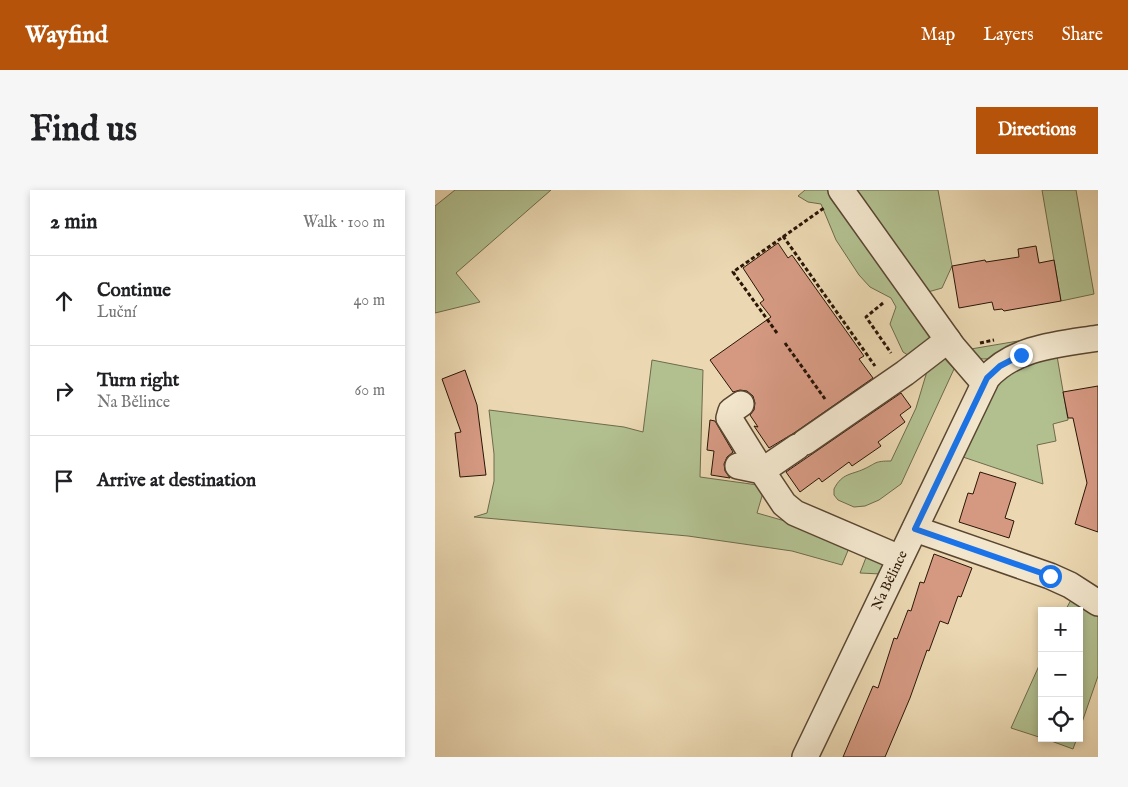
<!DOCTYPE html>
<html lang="en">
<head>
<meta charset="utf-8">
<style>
	:root { --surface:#fff; --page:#f6f6f6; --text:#202124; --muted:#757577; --line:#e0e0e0; --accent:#b45309 }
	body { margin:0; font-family:"IM FELL English",serif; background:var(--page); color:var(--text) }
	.controls { position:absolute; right:15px; bottom:15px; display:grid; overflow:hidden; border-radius:0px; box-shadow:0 2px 8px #0003 }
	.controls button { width:45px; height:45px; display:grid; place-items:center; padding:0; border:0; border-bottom:1px solid var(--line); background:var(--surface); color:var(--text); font:25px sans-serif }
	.stop { position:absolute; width:15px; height:15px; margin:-11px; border:4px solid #1a73e8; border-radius:50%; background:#fff }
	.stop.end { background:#1a73e8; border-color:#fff; box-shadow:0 1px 5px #0008 }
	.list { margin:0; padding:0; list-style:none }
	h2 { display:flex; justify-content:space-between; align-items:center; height:65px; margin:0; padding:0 20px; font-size:21px }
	h2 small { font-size:16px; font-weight:400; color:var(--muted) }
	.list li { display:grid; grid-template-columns:32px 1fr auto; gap:15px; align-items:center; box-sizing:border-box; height:90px; padding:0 20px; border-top:1px solid var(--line) }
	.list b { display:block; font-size:19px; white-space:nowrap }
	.list p { margin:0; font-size:16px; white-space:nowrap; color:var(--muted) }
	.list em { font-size:16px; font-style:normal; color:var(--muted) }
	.icon { flex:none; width:28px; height:28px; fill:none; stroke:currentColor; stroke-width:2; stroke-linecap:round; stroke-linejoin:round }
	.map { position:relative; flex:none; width:663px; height:567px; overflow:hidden; border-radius:0px }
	header { display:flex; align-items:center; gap:30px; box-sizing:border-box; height:70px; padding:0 25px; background:var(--accent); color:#fff }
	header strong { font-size:24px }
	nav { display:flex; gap:28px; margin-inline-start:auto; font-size:18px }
	.intro { display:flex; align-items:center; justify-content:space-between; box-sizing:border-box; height:120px; padding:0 30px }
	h1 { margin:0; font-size:35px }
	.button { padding:12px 22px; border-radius:0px; background:var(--accent); color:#fff; font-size:18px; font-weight:700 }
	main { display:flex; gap:30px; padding:0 30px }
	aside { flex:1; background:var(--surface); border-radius:0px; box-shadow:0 2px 8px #0003 }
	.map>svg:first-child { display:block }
	.green { fill:#b2c090; stroke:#6e6a4b }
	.building { fill:#d59982; stroke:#2a1506 }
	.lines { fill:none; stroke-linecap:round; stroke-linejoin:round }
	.minor-casing { stroke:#5a4631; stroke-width:28 }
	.path { stroke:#2a1506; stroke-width:3; stroke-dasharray:4 2.5; stroke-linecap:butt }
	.minor { stroke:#f2e6cd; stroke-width:25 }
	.route { stroke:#1a73e8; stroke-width:6 }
	.labels { text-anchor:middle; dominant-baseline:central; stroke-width:4; stroke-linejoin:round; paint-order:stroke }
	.street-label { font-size:14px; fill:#2a1506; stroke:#f2e6cd }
</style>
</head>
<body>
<header>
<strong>Wayfind</strong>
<nav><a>Map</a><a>Layers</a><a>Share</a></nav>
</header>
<div class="intro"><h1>Find us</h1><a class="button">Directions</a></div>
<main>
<aside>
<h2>2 min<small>Walk · 100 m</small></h2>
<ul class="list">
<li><svg class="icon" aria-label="ahead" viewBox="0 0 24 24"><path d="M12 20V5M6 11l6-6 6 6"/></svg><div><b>Continue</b><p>Luční</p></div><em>40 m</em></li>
<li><svg class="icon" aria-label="right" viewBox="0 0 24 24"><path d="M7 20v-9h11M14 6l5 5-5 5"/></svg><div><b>Turn right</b><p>Na Bělince</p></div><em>60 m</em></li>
<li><svg class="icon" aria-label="arrive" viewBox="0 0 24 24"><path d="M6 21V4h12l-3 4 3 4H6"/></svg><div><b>Arrive at destination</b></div></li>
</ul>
</aside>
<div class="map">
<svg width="663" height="567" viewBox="0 0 663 567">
	<rect width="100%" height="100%" fill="#ebd8b2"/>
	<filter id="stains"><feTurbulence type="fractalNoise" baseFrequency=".004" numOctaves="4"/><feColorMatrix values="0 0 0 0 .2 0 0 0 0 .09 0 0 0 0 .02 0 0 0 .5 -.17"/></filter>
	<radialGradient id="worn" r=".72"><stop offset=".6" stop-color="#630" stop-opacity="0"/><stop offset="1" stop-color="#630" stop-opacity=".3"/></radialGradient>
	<g class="green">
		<path d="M20,0H116L21,83L45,112L0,123V16Z"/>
		<path d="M370,0H398L502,147L479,169L468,162L455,134L461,117L456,108L435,97L424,85L401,50L386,14L373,12L363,6Z"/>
		<path d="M415,0H503L517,76L507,98L486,104Z"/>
		<path d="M607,0H641L659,104L626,111Z"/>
		<path d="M589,150C568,162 551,180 530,160Z"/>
		<path d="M622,166L633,230L618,234L621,251L602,255L608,294L525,266L561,191L575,181Z"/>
		<path d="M508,167L519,179L466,294L444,310L430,316L419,317L403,310L399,305V299C407,283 416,285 429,279C442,273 439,271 456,271L481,218L493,178Z"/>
		<path d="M217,170L268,180L265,287L330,296L322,323L371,337L414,358L407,375L357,361L253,346L39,327L52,323L59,291V264L54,220L189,237L208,242Z"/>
		<path d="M432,365L448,371L450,377L446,384L425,383Z"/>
		<path d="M637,408L663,424V486L644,541V421H630Z"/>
		<path d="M607,469V548L576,538Z"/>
		<path d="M608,548H642L638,559Z"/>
	</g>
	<g class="building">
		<path d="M343,53L353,68L357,65L429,166L424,169L438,188L359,243L334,258L319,236L323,237L315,225L319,220L320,213L318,206L312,201L305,200L298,202L275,170L336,127L325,113L329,110L308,78Z"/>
		<path d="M601,56L604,73L619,70L626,111L569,121L567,119L559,120L557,112L524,118L517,76L550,70L551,72L584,67L583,59Z"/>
		<path d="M30,180L42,215L51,285L25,287L20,243L26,242L7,189Z"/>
		<path d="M663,196V342L640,334L652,293L638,228H633L628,202Z"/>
		<path d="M466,203L476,217L465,225L470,232L443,252L446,256L417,276L414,272L387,292L384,288L365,302L351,282Z"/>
		<path d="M275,230L280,231L298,262L292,267L289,274L290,281L295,288L276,285L279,261L272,260Z"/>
		<path d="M545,282L581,293L570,328L579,331L574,348L524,332L533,303L538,304Z"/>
		<path d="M499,364L537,378L526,407L523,406L513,434L505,431L494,461L492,460L475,508L450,567H408L438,496L443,498L459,448L462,449L473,420L476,421L485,392L489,393Z"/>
	</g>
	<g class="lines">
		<defs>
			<g id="minor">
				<path d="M406,0L518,157L549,193"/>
				<path d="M306,214L296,221L294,228L327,281L362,257"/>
				<path d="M370,252L470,183L513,150"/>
				<path d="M303,276L327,281L349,314L360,323L465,368"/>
				<path d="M480,339L615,386L635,395L663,413"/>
				<path id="s1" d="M370,567L552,188C579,157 625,154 663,148"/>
			</g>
		</defs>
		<use href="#minor" class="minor-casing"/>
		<g class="path">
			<path d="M348,46L440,176"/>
			<path d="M448,113L431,127L456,163"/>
			<path d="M342,143L298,82L389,18"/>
			<path d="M350,153L390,209"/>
			<path d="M545,153L559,150"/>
		</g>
		<use href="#minor" class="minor"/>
	</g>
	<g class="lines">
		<path class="route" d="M586,165L565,176L552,188L480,339L615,386"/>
	</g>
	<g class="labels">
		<g class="street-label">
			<text stroke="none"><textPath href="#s1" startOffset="196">Na Bělince</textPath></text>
		</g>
	</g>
	<rect width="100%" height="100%" filter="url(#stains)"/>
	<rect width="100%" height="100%" fill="url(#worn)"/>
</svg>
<div class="controls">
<button>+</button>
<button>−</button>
<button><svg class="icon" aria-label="locate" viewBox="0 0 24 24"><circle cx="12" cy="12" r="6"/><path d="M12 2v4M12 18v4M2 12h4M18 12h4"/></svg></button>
</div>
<div class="stop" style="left:615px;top:386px"></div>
<div class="stop end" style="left:586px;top:165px"></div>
</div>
</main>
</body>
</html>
